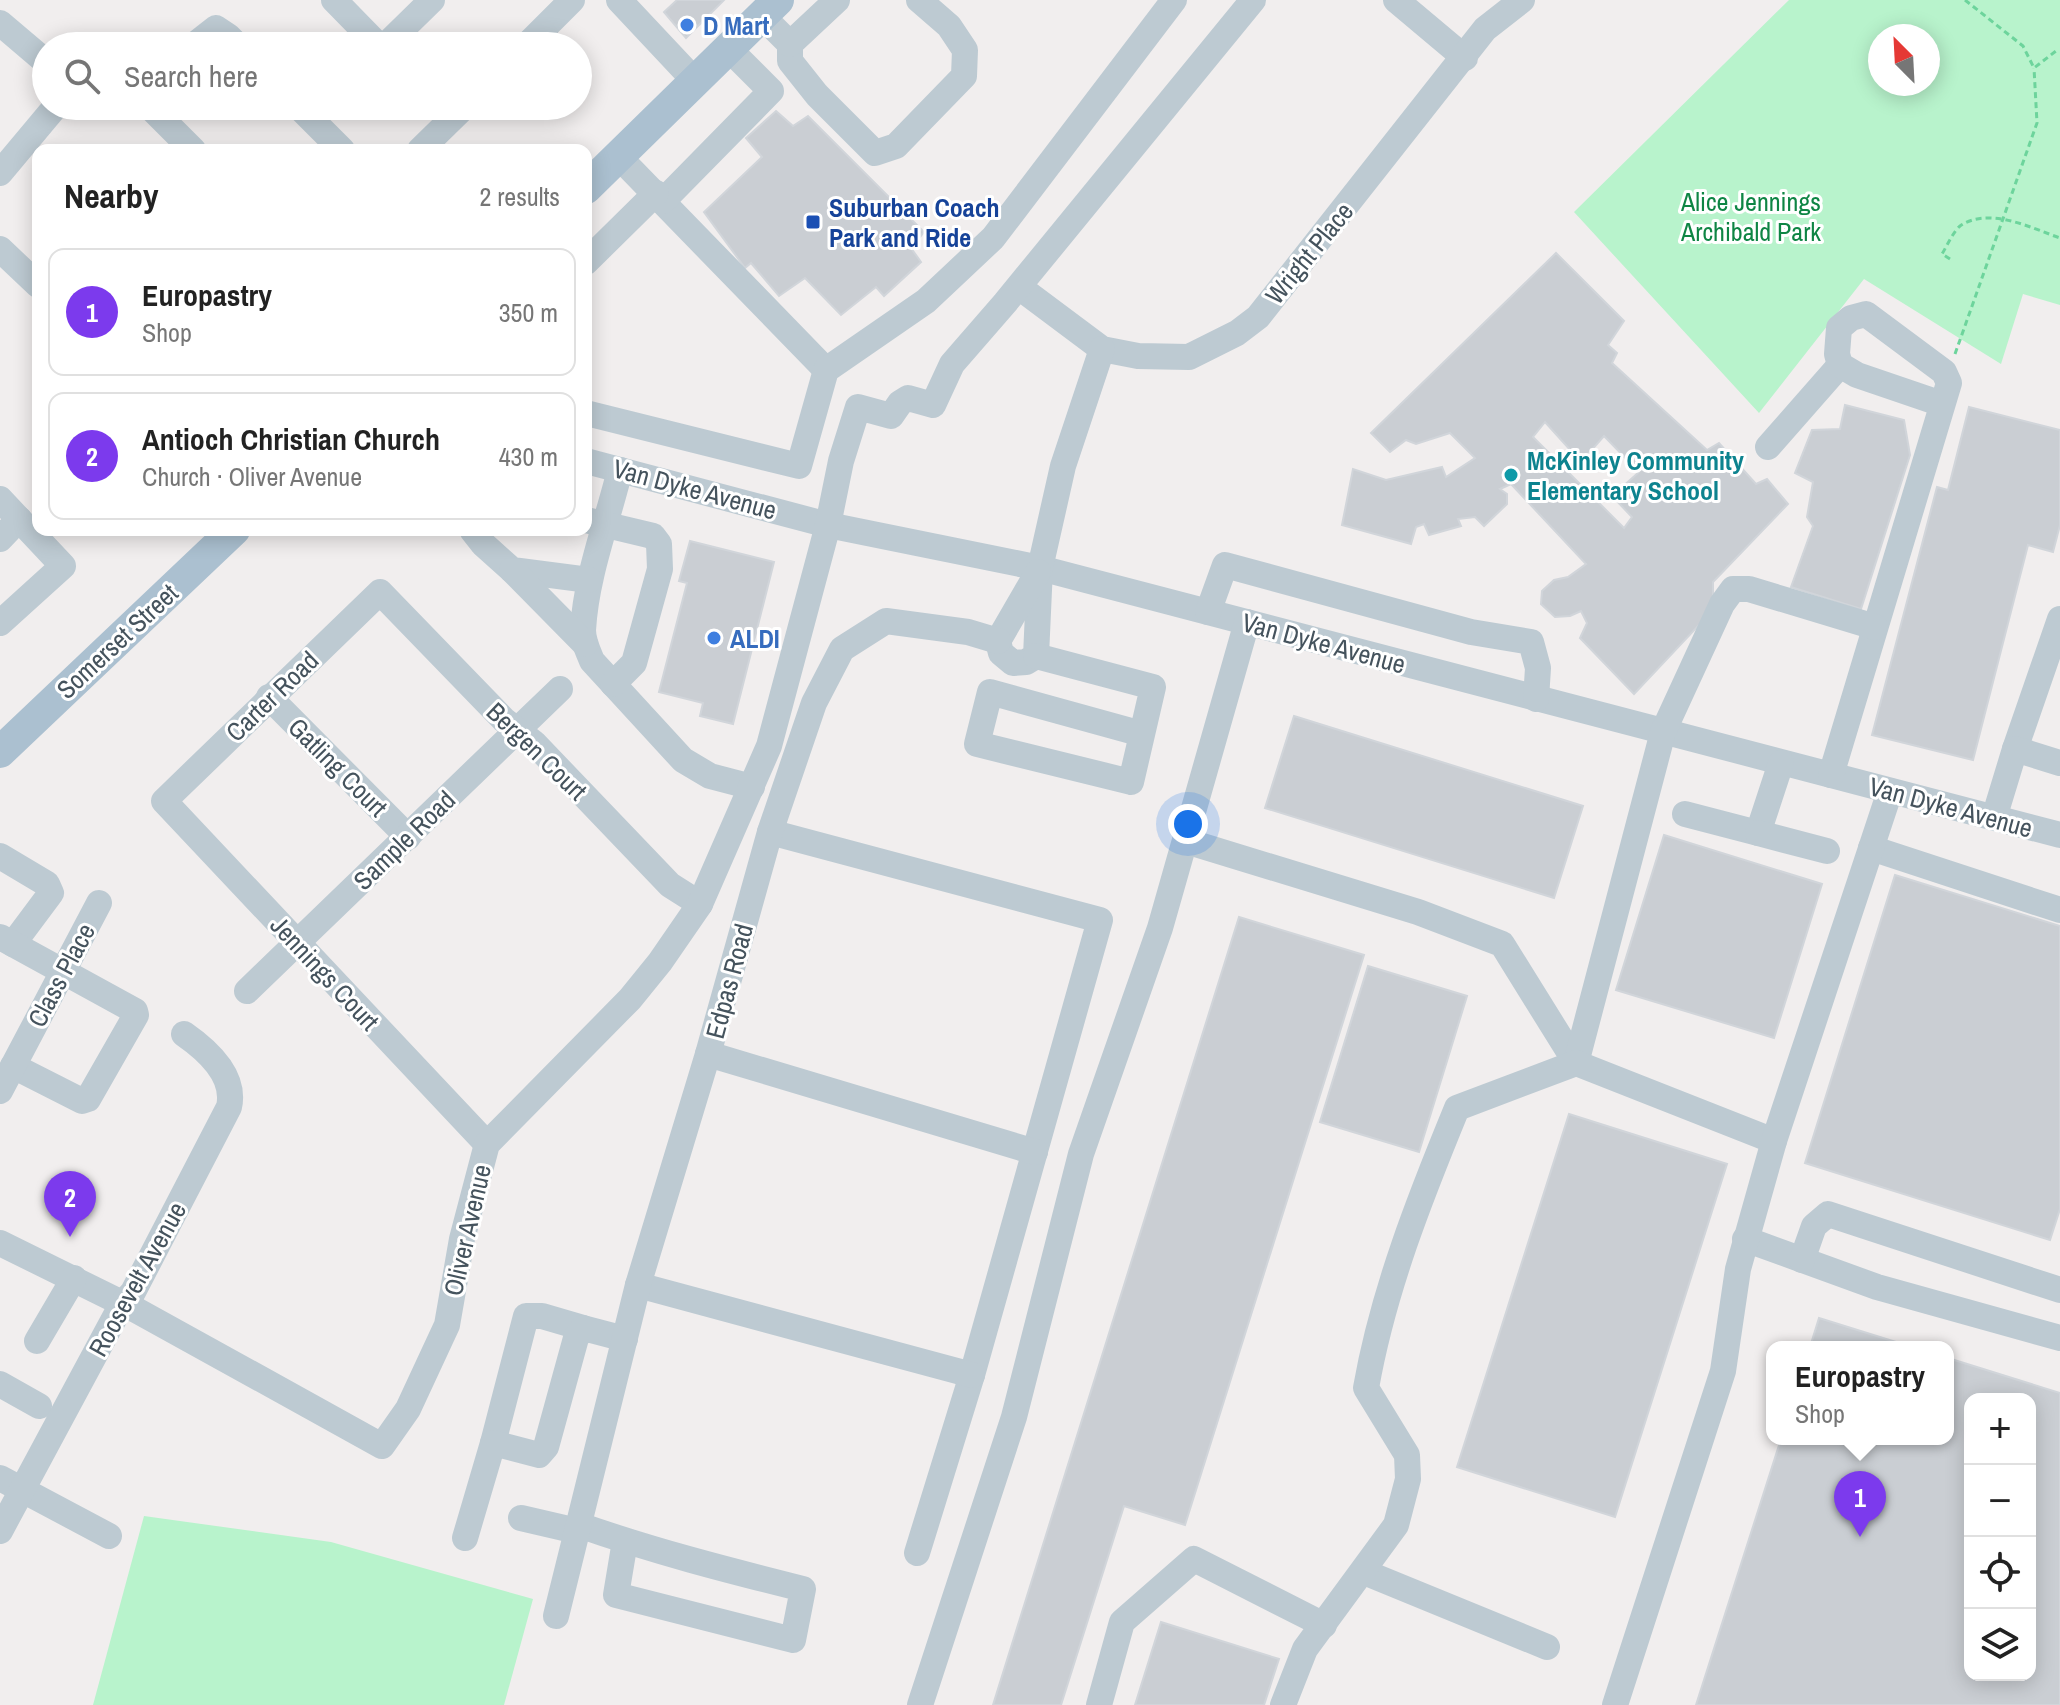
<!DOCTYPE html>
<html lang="en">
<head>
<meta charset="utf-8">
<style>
	:root { --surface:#fff; --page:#f6f6f6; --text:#222; --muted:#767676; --line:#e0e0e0; --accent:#7c3aed }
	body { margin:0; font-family:"Archivo Narrow",sans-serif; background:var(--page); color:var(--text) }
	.controls { position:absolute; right:24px; bottom:24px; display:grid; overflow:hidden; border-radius:16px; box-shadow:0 4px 20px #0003 }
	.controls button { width:72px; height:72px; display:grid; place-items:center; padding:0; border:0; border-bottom:2px solid var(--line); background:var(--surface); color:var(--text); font:40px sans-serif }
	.compass { position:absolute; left:1868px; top:24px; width:72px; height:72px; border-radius:50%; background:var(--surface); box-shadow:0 4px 20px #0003; rotate:336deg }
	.you { position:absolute; left:1188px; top:824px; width:28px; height:28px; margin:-20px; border:6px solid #fff; border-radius:50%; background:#1a73e8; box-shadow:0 0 0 12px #1a73e833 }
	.badge { display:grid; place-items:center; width:52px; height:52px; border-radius:50%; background:var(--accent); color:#fff; font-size:26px; font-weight:700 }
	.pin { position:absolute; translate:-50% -66px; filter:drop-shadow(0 2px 4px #0008) }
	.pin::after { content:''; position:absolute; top:42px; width:28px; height:24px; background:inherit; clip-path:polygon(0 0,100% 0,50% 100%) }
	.popup { position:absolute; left:1766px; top:1341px; width:188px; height:104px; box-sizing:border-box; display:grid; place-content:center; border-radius:16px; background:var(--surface); filter:drop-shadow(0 2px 6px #0005); font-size:26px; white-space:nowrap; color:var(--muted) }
	.popup b { font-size:30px; color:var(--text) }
	.popup::after { content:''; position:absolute; left:50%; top:100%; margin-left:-16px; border:16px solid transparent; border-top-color:var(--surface) }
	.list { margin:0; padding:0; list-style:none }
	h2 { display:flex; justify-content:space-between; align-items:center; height:104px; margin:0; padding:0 32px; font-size:34px }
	h2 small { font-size:26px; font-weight:400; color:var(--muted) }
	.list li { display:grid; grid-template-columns:52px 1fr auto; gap:24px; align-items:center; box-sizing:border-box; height:128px; margin:0 16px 16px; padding:0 16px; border:2px solid var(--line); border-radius:16px }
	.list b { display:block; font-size:30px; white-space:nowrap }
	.list p { margin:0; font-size:26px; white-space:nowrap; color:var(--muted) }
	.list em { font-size:26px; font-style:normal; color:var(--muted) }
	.icon { flex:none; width:44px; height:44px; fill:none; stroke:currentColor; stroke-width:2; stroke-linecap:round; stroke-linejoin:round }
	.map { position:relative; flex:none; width:2060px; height:1705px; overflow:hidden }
	.search { position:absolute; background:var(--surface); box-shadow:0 4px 20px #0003; left:32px; top:32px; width:560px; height:88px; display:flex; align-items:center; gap:20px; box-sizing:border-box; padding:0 28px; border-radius:44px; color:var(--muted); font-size:30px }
	.panel { position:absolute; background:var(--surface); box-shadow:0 4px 20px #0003; left:32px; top:144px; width:560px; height:392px; border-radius:16px }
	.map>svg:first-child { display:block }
	.green { fill:#b8f3cc; fill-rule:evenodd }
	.building { fill:#caced3; stroke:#d1d5da; stroke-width:2; fill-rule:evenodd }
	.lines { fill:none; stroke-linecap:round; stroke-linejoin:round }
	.path { stroke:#6dd49c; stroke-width:3; stroke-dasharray:6 4; stroke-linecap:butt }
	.minor { stroke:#bdcad2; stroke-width:26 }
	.major { stroke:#abc0d0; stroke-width:32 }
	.shop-dot { fill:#3f7fe0; stroke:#fff; stroke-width:3 }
	.transit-dot { fill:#1a4fb4; stroke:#fff; stroke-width:3 }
	.culture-dot { fill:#0f9aa8; stroke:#fff; stroke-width:3 }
	.labels { text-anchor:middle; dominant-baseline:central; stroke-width:6; stroke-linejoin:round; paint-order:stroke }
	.shop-label { font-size:26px; font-weight:bold; fill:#366cbe; stroke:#fff; text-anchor:start }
	.park-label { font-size:26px; fill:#0e8544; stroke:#fff }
	.transit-label { font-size:26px; font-weight:bold; fill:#164399; stroke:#fff; text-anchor:start }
	.street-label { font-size:26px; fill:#45535d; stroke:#fff }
	.culture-label { font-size:26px; font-weight:bold; fill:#0d838f; stroke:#fff; text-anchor:start }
</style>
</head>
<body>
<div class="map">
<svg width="2060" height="1705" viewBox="0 0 2060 1705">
	<rect width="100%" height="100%" fill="#f1eeee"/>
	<g class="green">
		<path d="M1789,0H2060V305L2023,294L2001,364L1864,279L1759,413L1574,212ZM1880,36H1928V84H1880Z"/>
		<path d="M144,1516L331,1542L533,1599L504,1705H93Z"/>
	</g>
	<g class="building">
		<path d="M677,0H724L686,38L664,12Z"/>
		<path d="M776,111L793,126L808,116L924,232L911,248L921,262L884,296L876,287L841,315L805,278L779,296L751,263L745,268L704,212L762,157L746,138Z"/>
		<path d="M1556,253L1624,321L1608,345L1617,353L1612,363L1707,450L1719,443L1756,484L1767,479L1788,504L1713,582V605L1701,623L1634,694L1580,638L1587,623L1581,611L1570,616L1555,617L1541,604L1542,591L1554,580L1568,577L1586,564L1511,484L1500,489L1507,494V504L1484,526L1475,517L1458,519L1461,526L1429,535L1424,524L1416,527L1411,544L1342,525L1353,469L1386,480L1442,467L1446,477L1475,458L1450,433L1416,444L1406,440L1390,452L1371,433ZM1545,422L1581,462L1604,436L1639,472L1612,496L1632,517L1624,528L1533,437Z"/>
		<path d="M1845,405L1904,420L1910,455L1861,609L1791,587L1813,526L1807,517L1813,482L1795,473L1812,430L1840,429Z"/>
		<path d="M1969,407L2060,430V525L2053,552L2028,545L1973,760L1872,735L1937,487L1948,490Z"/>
		<path d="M690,541L774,562L733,724L700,716L703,703L659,692L687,583L679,581Z"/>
		<path d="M1294,716L1583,806L1554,898L1265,808Z"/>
		<path d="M1664,835L1822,884L1774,1038L1616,990Z"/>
		<path d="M1895,875L2060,926V1209L2050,1240L1805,1163Z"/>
		<path d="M1239,917L1364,955L1185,1525L1124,1506L1061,1705H993Z"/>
		<path d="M1368,966L1467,996L1419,1152L1320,1122Z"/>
		<path d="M1569,1114L1727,1164L1615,1517L1457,1467Z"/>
		<path d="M1819,1318L1912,1347H1810Z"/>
		<path d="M1948,1358L2060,1393V1705H1696L1781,1439H1948ZM1970,1399H2030V1675H1970Z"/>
		<path d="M1161,1622L1279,1659L1264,1705H1135Z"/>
	</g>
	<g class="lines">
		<g class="path">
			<path d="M1965,0L2023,46L2034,68L2056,51"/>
			<path d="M1950,259L1942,254C1947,246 1953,232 1960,226C1989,206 2031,228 2060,238"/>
			<path d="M1955,354L2037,123L2034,68"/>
		</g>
		<g class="minor">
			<path d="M334,0L379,46"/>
			<path d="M619,0L694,80"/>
			<path d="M1396,0L1465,58"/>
			<path d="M762,16L790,44V61L817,95L875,153L896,146L964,76L965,50L949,26L919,0"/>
			<path d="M0,23L46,62"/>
			<path d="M790,44L837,0"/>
			<path d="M193,46L216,28L228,36L238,46"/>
			<path d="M385,46L432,0"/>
			<path d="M526,46L572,0"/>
			<path d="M149,106L193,150"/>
			<path d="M298,106L342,150"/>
			<path d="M420,150L465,106"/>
			<path d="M618,156L826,370"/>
			<path d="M0,173L56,106"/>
			<path d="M663,201L771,91L728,48"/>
			<path d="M0,249L38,285"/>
			<path d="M586,262L656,193"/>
			<path d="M1019,287L1102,349L1138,356L1189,357L1237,333L1258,317L1485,29L1522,0"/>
			<path d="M586,413L799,466L826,370L926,301L993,238L1174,0"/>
			<path d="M1768,447L1840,365"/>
			<path d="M586,461L828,525L1040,568L2060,835"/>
			<path d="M620,470C607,523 586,576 583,630C583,641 588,651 592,661L683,760L710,776L752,787"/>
			<path d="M0,499L63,566L0,623"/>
			<path d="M586,520L653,536L659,544L660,569L634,663L613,684"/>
			<path d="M472,530L483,544L512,570L589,580"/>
			<path d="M0,539L19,519"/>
			<path d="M512,570L585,644"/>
			<path d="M1208,612L1225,565L1471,632L1531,642L1538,668L1536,699"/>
			<path d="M998,641L1001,653L1013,663L1026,662L1036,656L1040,568L1063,466L1102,349"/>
			<path d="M998,641L1038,572"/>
			<path d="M1036,656L1153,687L1131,782L977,744L990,692L1142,734"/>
			<path d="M269,697L408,837"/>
			<path d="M2015,749L2060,619"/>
			<path d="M1831,775L1949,383L1944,372L1866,314L1851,318L1839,328L1837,354L1840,365L1857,375L1942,404"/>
			<path d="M1685,814L1758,833L1781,763"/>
			<path d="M1994,818L2015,749L2060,763"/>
			<path d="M770,832L1100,920L972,1375L917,1553"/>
			<path d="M1758,833L1827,851"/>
			<path d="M1186,841L1418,912L1502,944L1576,1063"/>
			<path d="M1871,848L2060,910"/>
			<path d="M0,856L47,884L51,893L13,944"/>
			<path d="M0,937L135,1011L136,1015L88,1099L82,1101L13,1066"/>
			<path d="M247,991L560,689"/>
			<path d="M708,1054L1035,1152"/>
			<path d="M1576,1063L1663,732L1722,604L1733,589H1749L1875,627"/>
			<path d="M0,1091L99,903"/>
			<path d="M487,1144L164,801L380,592L504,720L534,743L670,885L700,904"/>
			<path d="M1745,1239L1877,1287L2060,1338"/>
			<path d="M0,1243L138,1311L382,1446L408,1409L447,1325L462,1239L487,1144L630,999L660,962L700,904L769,746L828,525L841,461L858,407L891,416L900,403L908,398L933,405L952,364L1005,303L1253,0"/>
			<path d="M1802,1260L1814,1226L1828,1214L2060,1290"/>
			<path d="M638,1285L972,1375"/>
			<path d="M37,1341L74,1278"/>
			<path d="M0,1384L39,1406"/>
			<path d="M493,1443L526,1316H542L583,1328"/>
			<path d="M0,1478L109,1536"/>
			<path d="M521,1518L577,1531"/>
			<path d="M579,1525C653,1551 727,1570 803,1589L793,1640L616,1595L625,1541"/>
			<path d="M0,1531L122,1304L133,1292L229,1107C236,1076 207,1050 184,1034"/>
			<path d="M465,1538L493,1443L539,1455L546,1447L576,1338L583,1328L625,1339"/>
			<path d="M1364,1572L1547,1647"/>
			<path d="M556,1616L638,1285L708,1054L770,832L814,703L842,649L886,621L968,632L998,641"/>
			<path d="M920,1705L1014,1417L1081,1154L1160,928L1247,622"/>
			<path d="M1099,1705L1122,1622L1194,1559L1324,1625"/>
			<path d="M1283,1705L1305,1649L1396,1525L1408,1479L1407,1455L1366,1388C1383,1291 1420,1198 1457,1108L1576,1063L1774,1141"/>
			<path d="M1615,1705L1723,1371L1738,1269L1774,1141L1890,791"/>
		</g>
		<g class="major">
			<path d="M586,188L778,0"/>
			<path d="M0,752L234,530"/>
		</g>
	</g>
	<g class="shop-dot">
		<circle cx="687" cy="25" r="8"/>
		<circle cx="714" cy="638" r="8"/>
	</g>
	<rect class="transit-dot" x="805" y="214" width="16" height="16" rx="4"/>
	<circle class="culture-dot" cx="1511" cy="475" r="8"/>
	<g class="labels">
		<g class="shop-label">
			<text x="703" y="25">D Mart</text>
			<text x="730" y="638">ALDI</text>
		</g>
		<g class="park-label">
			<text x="1751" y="201">Alice Jennings<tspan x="1751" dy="30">Archibald Park</tspan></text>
		</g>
		<g class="transit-label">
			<text x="829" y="207">Suburban Coach<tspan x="829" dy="30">Park and Ride</tspan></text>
		</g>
		<g class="street-label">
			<text transform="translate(1309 253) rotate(-51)">Wright Place</text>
			<text transform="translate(695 489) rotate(15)">Van Dyke Avenue</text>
			<text transform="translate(117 641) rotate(-43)">Somerset Street</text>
			<text transform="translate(1324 643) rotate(15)">Van Dyke Avenue</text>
			<text transform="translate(272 696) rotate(-44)">Carter Road</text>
			<text transform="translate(537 751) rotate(44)">Bergen Court</text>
			<text transform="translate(338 767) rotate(45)">Gatling Court</text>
			<text transform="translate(1951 807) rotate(15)">Van Dyke Avenue</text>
			<text transform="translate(404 840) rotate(-44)">Sample Road</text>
			<text transform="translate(325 973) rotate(47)">Jennings Court</text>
			<text transform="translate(61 975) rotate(-62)">Class Place</text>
			<text transform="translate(729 981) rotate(-75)">Edpas Road</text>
			<text transform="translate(467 1230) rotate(-77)">Oliver Avenue</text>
			<text transform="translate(137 1279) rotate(-61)">Roosevelt Avenue</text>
		</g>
		<g class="culture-label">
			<text x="1527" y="460">McKinley Community<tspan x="1527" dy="30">Elementary School</tspan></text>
		</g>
	</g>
</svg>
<div class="controls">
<button>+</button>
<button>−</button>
<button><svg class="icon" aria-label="locate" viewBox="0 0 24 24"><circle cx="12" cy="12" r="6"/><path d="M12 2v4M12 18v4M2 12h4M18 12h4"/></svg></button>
<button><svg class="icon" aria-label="layers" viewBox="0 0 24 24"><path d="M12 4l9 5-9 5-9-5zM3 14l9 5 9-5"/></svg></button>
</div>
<svg class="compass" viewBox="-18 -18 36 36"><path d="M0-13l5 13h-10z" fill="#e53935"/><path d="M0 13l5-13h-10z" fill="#767676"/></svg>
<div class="you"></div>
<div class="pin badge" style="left:1860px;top:1537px">1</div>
<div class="popup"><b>Europastry</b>Shop</div>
<div class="pin badge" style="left:70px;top:1237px">2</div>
<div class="search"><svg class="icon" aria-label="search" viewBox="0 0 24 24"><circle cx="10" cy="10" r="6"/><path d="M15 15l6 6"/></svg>Search here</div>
<section class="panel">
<h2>Nearby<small>2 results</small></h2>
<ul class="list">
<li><span class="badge">1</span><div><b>Europastry</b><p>Shop</p></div><em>350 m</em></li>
<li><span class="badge">2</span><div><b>Antioch Christian Church</b><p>Church · Oliver Avenue</p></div><em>430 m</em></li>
</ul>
</section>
</div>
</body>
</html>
